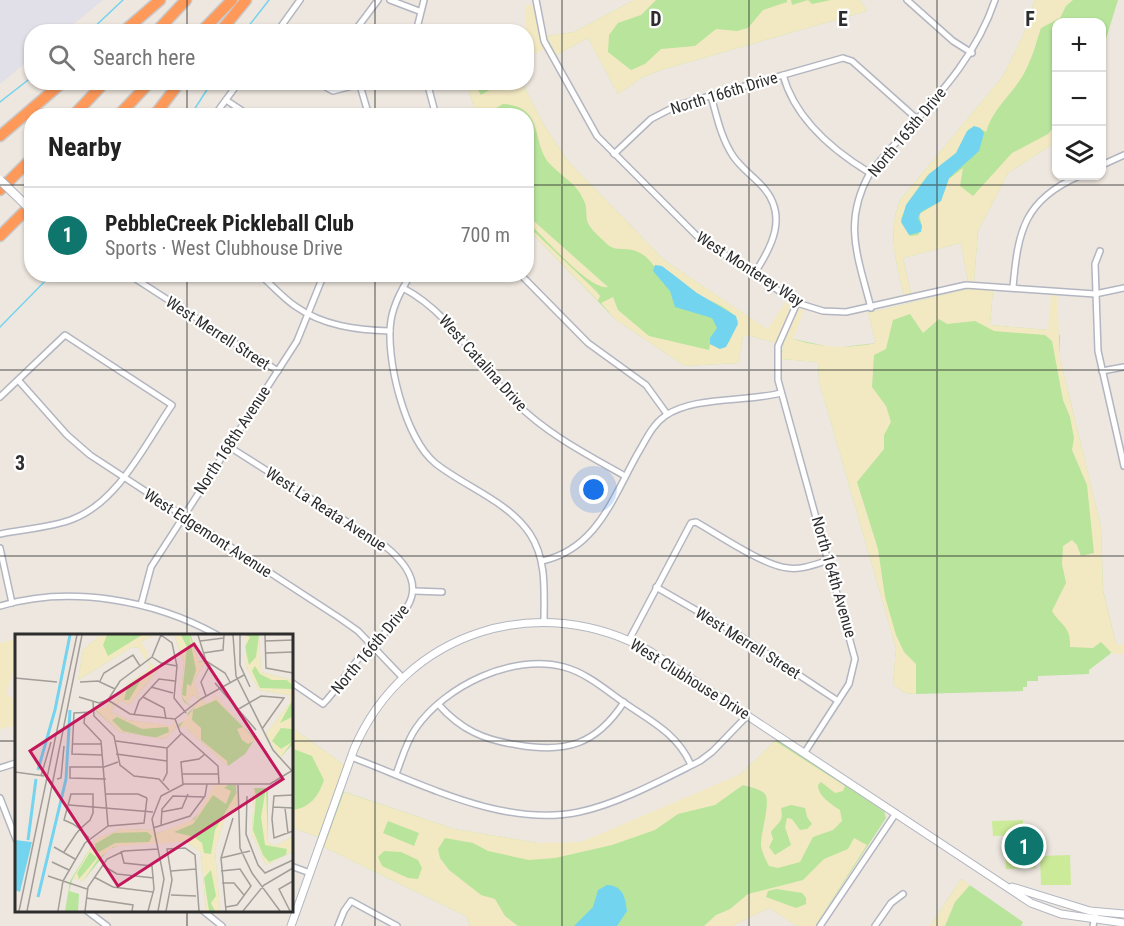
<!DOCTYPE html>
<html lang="en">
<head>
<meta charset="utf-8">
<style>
	:root { --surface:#fff; --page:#f2f2f2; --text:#222; --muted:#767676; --line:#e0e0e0; --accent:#0f766e }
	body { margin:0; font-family:"Roboto Condensed",sans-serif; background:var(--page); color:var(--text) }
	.controls { position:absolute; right:18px; top:18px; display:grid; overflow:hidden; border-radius:12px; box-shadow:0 2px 4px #0004 }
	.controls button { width:54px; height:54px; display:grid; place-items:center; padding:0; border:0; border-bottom:2px solid var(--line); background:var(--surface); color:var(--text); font:30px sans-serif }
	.you { position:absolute; left:594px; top:490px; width:21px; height:21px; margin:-15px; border:4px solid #fff; border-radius:50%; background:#1a73e8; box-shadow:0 0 0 9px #1a73e833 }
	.badge { display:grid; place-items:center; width:39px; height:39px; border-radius:50%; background:var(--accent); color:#fff; font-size:20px; font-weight:700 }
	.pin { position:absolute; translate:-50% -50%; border:3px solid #fff; box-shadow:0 2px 6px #0006 }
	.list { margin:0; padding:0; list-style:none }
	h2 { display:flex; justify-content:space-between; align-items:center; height:78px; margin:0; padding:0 24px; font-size:26px }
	h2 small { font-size:20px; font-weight:400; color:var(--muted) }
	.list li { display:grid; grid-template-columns:39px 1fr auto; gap:18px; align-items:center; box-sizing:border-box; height:96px; padding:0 24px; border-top:2px solid var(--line) }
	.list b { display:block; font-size:22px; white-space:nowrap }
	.list p { margin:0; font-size:20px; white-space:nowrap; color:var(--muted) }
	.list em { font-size:20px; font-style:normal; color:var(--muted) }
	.icon { flex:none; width:33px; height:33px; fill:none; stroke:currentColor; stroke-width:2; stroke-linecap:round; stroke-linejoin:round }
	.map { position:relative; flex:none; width:1124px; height:926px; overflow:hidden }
	.search { position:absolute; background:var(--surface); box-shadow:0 2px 4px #0004; left:24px; top:24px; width:510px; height:66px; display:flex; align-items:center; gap:15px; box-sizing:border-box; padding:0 21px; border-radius:24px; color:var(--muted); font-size:22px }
	.panel { position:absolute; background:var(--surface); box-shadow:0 2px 4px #0004; left:24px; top:108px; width:510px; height:174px; border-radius:24px }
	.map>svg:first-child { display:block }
	.industrial { fill:#e1dfe7 }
	.green { fill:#b8e49c }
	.sand { fill:#f2e9c3; fill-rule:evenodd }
	.pitch { fill:#cceb98 }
	.water { fill:#73d4ef }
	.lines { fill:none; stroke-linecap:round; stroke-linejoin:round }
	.stream { stroke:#73d4ef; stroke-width:1.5 }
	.minor-casing { stroke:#b3b6c0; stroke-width:8 }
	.tertiary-casing { stroke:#b3b6c0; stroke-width:9 }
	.motorway-casing { stroke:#c8c8c8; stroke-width:13 }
	.minor { stroke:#fff; stroke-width:5 }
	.tertiary { stroke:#fff; stroke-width:7 }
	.motorway { stroke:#ff995a; stroke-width:10 }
	.secondary-bridge-casing { stroke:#b3b6c0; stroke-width:10; stroke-linecap:butt }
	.secondary-bridge { stroke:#fff; stroke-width:8 }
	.grid { fill:none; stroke:#2d2d2d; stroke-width:1.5; stroke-opacity:0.55 }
	.labels { text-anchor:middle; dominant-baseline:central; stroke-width:4.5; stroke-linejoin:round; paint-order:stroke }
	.street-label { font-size:16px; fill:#2d2d2d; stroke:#fff }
	.inset-river { fill:none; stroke:#73d4ef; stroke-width:3 }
	.inset-road { fill:none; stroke:#a19d98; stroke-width:1.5 }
	.view { fill:#c2185b; fill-opacity:0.15; stroke:#c2185b; stroke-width:3 }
	.inset-edge { fill:none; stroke:#2d2d2d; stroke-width:3 }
	.grid-label { font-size:20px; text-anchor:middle; font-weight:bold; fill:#2d2d2d; stroke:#fff; stroke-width:4.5; stroke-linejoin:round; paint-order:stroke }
</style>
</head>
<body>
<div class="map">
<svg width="1124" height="926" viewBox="0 0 1124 926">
	<rect width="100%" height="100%" fill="#eee7df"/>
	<path class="industrial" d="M0,0H103L65,31L32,32L31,58L0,84Z"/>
	<g class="green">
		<path d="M634,0H860L867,11L661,70L643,77L618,94L588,38L556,55L547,36L574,32Z"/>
		<path d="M1035,0H1118L1102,52V22H1056V142L1008,173L978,231L974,281H968L961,243L903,258L911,293L904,295C896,262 887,233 900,200L1003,76L1023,36Z"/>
		<path d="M467,83H522L544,125L567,160L664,260L777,336L776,343L751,336H743L738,363L685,366L615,319L527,228L526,116L476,115Z"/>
		<path d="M969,289H993L990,325L1048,330L1060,335V358L1101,527L1103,590L1116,644L1110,654L1089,670V674L1038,676V681H1027V687H1023V691L916,694L905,693L893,684L896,648L819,381L818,362L781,359L785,337L834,348L876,343L868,313Z"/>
		<path d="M291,727L344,765L336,789L454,829L538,843L566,844L581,842L607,833L723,783L741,774L777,739L884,811L886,818L815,926H797L769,908L732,926H470L466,916L324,847L318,837L291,827Z"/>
		<path d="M961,879L1023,922L1021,926H930Z"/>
	</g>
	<g class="sand">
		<path d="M634,0H656L641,15L618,23L609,35L608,52L631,70L645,64L661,49L695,46L716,29L737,31L748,28L763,10L787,2V0H791L792,5L808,0L812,4L831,0H860L867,11L661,70L643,77L618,94L588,38L556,55L547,36L574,32Z"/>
		<path d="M1035,0H1073L1066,6L1060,18L1041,28C1035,46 1032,60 1022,77C1010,96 992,110 986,132L978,127L969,129L956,153L927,176L908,202L901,219L910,236L918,235L922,227L919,214L941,201L949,179L963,168L960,186L973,196L1012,153L1048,134L1056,124V142L1008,173L978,231L974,281H968L961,243L903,258L911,293L904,295C896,262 887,233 900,200L1003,76L1023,36Z"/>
		<path d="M525,5H532L544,49L527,58Z"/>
		<path d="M467,83H474L481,95L493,88L490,83H522L544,125L567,160L664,260L767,329L787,301L790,307L776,343L751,336H743L738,363L685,366L615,319L601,303L613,297L618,310L649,336L709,350L710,344L720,349L729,342L738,321C731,307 710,302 698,294C687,287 665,264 654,266C634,239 620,256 607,244C602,239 591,230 588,223C585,217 588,208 584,201C577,183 562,177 550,164C531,143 545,106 503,104L488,113L489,115H476Z"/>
		<path d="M527,215L608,287C590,291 542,235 527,221Z"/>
		<path d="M526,224L596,291L600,296L598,301L527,228Z"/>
		<path d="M969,289H993L990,325L1048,330L1051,293L1057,294L1060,358L1101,527L1103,591L1116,644L1124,645V654H1113L1101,642L1093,648L1070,647C1071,626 1061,626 1052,611L1066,583L1062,564L1063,546L1072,540L1077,545L1081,556L1094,553L1087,485L1072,450L1074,438L1070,417L1063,400L1052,341L1045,335L994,331L975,321L947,324L939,319L923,333L910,314L893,320L886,349L874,355L872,387L886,406L891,422L884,435V449L857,482L878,549L885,597L896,635L904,652L916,664V694L905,693L893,684L896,648L819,381L818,362L781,359L785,337L799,309L804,310L793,339C822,348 847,349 876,343L868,313Z"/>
		<path d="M16,639V670H14L6,694L16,700V725L0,729V643Z"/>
		<path d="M291,727L344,765L318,837L291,827V810C309,809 319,796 324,780L312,756L291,748Z"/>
		<path d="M775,741L845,786L843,791L835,793L821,782L818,785C818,796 831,804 840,810L842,821L833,830L813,837L800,862L778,868L769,866C766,860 761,851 761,844C761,832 771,802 765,794C760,789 750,787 743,785L715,805L678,814L655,830L612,845L555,858L529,860L488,851L473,843L445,838L438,849L440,858L449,870L481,895L495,899L505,916L518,926H470L466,916L324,847L344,792L454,829L538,843L581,842L741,774ZM791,805L805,808L807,817L812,824L807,829L800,830L792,819L787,818L785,827L791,845L775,855L769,847L773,839L771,832C778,822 784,822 781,808ZM388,821L419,833L414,846L383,833ZM384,851L401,852L418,860L422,868L418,879L408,878L382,866L378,857Z"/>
		<path d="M854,838L867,845L815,926H797L769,908L732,926H704L716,915L730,909L748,894L803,880L824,859L848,849ZM777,889L802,893L806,898V904L796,908L766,897L768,891Z"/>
		<path d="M961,879L970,885L955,902L945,926H930Z"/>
	</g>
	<g class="pitch">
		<path d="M1023,820V835L993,836L992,821Z"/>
		<path d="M1035,838L1036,868L1006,869L1005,839Z"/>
		<path d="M1070,855L1071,885H1041L1040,856Z"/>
	</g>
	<g class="water">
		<path d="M974,126L980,128L984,133L979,151L949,178L941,201L921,212L918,218L922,226L921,232L909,235L901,222L906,205L929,174L956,153L967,131Z"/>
		<path d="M655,265L662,266L697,293L736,316L738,324L726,347L720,349L710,344V338L717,328L712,318L675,307L670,291L653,271Z"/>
		<path d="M607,885C623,886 625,896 627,911L617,926H574L593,907L598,890Z"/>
	</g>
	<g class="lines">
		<g class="stream">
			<path d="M89,32L123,0"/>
			<path d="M244,32L269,0"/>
			<path d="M0,102L32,77"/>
			<path d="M190,116L212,82"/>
			<path d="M0,327L52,274"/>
		</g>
		<defs>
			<g id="minor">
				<path d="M390,0L419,11"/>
				<path d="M536,0L544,41L597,136L697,236L797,303L823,311L846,312L966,285L1095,294L1124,288"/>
				<path d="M907,0L953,41L972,53"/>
				<path d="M277,32L300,0"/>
				<path d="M354,32L378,0"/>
				<path d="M416,32L424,0"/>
				<path d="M783,75C795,119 832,150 870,173"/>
				<path d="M317,82L333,91L360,84"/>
				<path d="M359,82L369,116"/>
				<path d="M427,82L436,116"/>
				<path d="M711,96C717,117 721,138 733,156C741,168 753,176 762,186C789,215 772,247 754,274"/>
				<path d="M226,100L250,116"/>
				<path d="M214,116L239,82"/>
				<path d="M614,154L651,119L678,105L843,58L852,61L917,119"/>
				<path d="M1102,165L1124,155"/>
				<path d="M1100,251L1095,264L1098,351L1124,466"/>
				<path d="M128,274L278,371"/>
				<path d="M259,274C271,284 282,297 295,306C323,326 357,330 390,331"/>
				<path d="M411,274C402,289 394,303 391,320C385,358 405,438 435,463C465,487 508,501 530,534C547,560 544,591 544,622"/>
				<path d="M520,274L588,343L646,385L667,414"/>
				<path d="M1013,287C1018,231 1024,200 1079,176"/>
				<path d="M403,288C451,313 477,364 515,402C547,434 586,454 625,476"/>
				<path d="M797,303L778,346V380L855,659L849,684L805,752"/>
				<path d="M871,308C858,257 842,222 870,173C916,116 971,72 995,0"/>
				<path d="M1102,371L1124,367"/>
				<path d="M19,381L67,435L90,455L341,619L358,631L403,678"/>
				<path d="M0,397L65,335L172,405C145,444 119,501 73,519C51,528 23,529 0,534"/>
				<path d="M228,446L385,546C443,593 398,618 361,656C347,671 338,689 323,704L291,682"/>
				<path d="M0,548L12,603"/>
				<path d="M542,561C597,549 613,497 638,453C646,440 652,425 665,416C693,396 747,402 781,393"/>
				<path d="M656,587L737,634L838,701"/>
				<path d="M414,591L442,592"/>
				<path d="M141,605L151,567L297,341L324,274"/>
				<path d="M0,606C70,585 154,600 217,635"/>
				<path d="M629,640L691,523L696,522C719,535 764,566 788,568C802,570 816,564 829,560"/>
				<path d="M438,704C461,730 484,740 518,745C566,753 596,745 624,702"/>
				<path d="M351,757C421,783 503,828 579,812C618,804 664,779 700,761L712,752L748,715"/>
				<path d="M0,768L16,763"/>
				<path d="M396,774C402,759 406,742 416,728C445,686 513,653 564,667C587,673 607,691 626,704C653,722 678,735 691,765"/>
				<path d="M0,798L16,839"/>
				<path d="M291,866L310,873"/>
				<path d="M86,910L107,926"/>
				<path d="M202,910L222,926"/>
				<path d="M338,926L344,911L351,901L397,926"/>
				<path d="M820,926L896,813"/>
				<path d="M875,926L891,903L903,894"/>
				<path d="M1093,926L1096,912"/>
			</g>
			<g id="tertiary">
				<path d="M1012,887L1090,911L1124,914"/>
				<path d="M291,926L354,749C405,630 541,589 651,652L1031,903L1061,914L1124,923"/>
			</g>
			<g id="motorway">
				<path d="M123,32L160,0"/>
				<path d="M156,32L186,0"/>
				<path d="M201,32L232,0"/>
				<path d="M220,32L246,0"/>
				<path d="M73,116L105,82"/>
				<path d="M118,116L150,82"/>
				<path d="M154,116L180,82"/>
				<path d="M0,136L63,82"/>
				<path d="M0,190L32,158"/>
				<path d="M0,236L32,204"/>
			</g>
		</defs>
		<use href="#minor" class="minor-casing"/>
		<use href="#tertiary" class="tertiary-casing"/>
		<use href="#motorway" class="motorway-casing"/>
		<use href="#minor" class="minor"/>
		<use href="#tertiary" class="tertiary"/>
		<use href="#motorway" class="motorway"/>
		<defs>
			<path id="secondary-bridge" d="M0,180L32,211"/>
		</defs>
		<use href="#secondary-bridge" class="secondary-bridge-casing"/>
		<use href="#secondary-bridge" class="secondary-bridge"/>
	</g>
	<path class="grid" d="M187,0V32M375,0V32M562,0V926M749,0V926M937,0V926M187,82V116M375,82V116M0,185H32M526,185H1124M187,274V635M375,274V926M0,370H1124M0,556H1124M0,741H16M291,741H1124M187,910V926"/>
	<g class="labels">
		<g class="street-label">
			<text transform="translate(724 93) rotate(-17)">North 166th Drive</text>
			<text transform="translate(907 132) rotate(-50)">North 165th Drive</text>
			<text transform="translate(750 269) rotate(33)">West Monterey Way</text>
			<text transform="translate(218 333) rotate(33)">West Merrell Street</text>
			<text transform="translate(483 363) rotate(48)">West Catalina Drive</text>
			<text transform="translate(232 440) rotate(-57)">North 168th Avenue</text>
			<text transform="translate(326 509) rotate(33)">West La Reata Avenue</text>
			<text transform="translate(208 533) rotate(33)">West Edgemont Avenue</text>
			<text transform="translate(834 577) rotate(74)">North 164th Avenue</text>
			<text transform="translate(748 643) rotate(32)">West Merrell Street</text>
			<text transform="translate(370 649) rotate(-50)">North 166th Drive</text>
			<text transform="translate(690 679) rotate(32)">West Clubhouse Drive</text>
		</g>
	</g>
	<g transform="translate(15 634)">
		<rect width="278" height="278" fill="#eee7df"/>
		<path d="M86,1H139L126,8L133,26L124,14L117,13L63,46L68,16ZM159,1H176L183,27H191L179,46L184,65L178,61L172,68L176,73L169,68L166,61L169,28ZM230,1H244L246,38L277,46V111L265,124L251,100L274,70V61L244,56L231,32ZM133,27L143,36L114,71L105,66L101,72L98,70L112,51L135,34ZM188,64L191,70L202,65L240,105L230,120L213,132L169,92L163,95L162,91L175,84L172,80ZM92,67L99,72L96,78L113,86L161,93L150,105L105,98L80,76L94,72ZM199,151H221L222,177H214L210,184L200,216L205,277H191L186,218L170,207L110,210L94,215L68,247L58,244L54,257L64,260L63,277H50L55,247L81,205L107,195L138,196L139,200L174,189L187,176ZM239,154H253V208L260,212L277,203V218L251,231L237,200Z" fill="#b8e49c"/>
		<path d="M86,1H92L88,11L93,22L127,1H139L126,8L133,18L131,27L124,14L117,13L63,46L68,16ZM159,1H166L172,13L167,61L171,62L172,50L176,52L181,36L174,1L184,28L191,27L179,46L184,65L178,61L172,68L175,74L166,61L169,28ZM230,1L235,3L230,13L234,31L241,23L244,1L246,38L277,46V51L272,46H257L245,40L240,32L237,37L245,54L277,55V67L265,89L277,83V95L266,94L257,107L266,115L277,108L265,124L251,100L274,70V61L244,56L231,32L230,25ZM133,27L143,36L114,71L105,66L101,72L98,70L112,51L135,34ZM129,41L114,66H109L113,51ZM198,59L239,105L250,101L233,110L227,106L222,95L228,93L201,66L178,76L177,86L186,94V106L212,127L213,132L169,92L163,95L184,67L188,64L191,70L199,65ZM92,67L99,72L96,78L113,86L158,92L159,86L161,93L150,105L105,98L80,75L94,72ZM102,83L127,95L153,93L154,98L140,104L108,97L97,86ZM199,151H213L209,154L216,157L211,170L198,161L178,190L159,198L179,203L187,209L189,219L196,220L200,196L222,158V177H214L210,184L200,216L205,277H200L196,269L201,262L196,236L189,244L194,277H191L186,218L170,207L143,210L140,200L180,185ZM239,154L241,162L238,196L248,221L254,228L271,221L272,215L250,211L246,183L251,154L253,208L260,212L277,203V218L251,231L237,200ZM107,195L138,196L141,209L98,213L83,225L68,247L58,244L55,249L81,205ZM132,198L137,202L134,208L100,209L84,218L80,216V210L99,199ZM75,218L82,224L64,245L62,239Z" fill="#f2e9c3" fill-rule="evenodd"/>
		<path d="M0,206L17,208L5,258L0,256Z" fill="#73d4ef"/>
		<path class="inset-river" d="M23,136L40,76L55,1M13,206L21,145M23,263L51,145L55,76"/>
		<path class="inset-road" d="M146,1L157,9L162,32L159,64L171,79M183,1L191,27L210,39L215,48M218,1L221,42L258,116L277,137M225,1V31L235,53M250,1L251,34L278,39M185,7L209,4M250,7L278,6M188,19L208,16L209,1M251,19L278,18M137,23L146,29L162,32M0,44L42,48M85,47L89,39L118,21L125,32M65,48L83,47L100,55M200,49L241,96M136,53L158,59M191,62L186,48L195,31M64,63L84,69L93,66L105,47L137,23L146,1M128,63L149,74L151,85M93,66L115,80L160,85L186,65L229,41M78,68L79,82L99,102L105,131L119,142L144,145L154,156M222,76L246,62L269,64L247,95M77,78L59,79L57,120L87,121M70,79L69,89L86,107L93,192M119,81L124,67L144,45L160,47M160,85L165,98L203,132L204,150M101,107L152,114M57,110H86M101,120L152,127M0,138L29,142M167,140H204M26,142L36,108M42,145L46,144L49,112M91,145L55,144V133H89L103,128M148,147L152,139V114L166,100M168,151L166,128L184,125L190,120M223,151L225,214L237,239L265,277M90,160H123L132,164M278,161L259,162L257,185L259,204L278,197M232,162L231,200L243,231L250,239L278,226M54,171L138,178M258,173L278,174M270,174L273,199M146,178L167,174L173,160M146,192L147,175L158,162L189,163M138,194L175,182L190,162L192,150M39,213L60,225M106,217L109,229L137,232L139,255L133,277M49,218L61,200L65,195L75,186L78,179V160H56L49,186L58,190L65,195L74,204M206,224L235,217M37,228L54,236M87,231L102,240L139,244M156,237L181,235M206,237L225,235L236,252L222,271L211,273M33,242L72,255M79,243L98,253L138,258M207,249H219L229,261M156,261L181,262M71,264L118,271L117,277M4,277L62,1M12,277L67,1M43,277L48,247L70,209L93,192L129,189L132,164M70,277L73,253L92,225L109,217L143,215M143,277L149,245L137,185L146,162L169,150H255L278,136M151,277L157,246L152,215L170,214L180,221L184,277M211,277L206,224L218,184M228,277L249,251L278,234M275,277L264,255L278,247"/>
		<path class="view" d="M179,10L268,145L103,252L15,117Z"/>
		<rect width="278" height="278" class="inset-edge"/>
	</g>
	<g class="grid-label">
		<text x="656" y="26">D</text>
		<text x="843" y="26">E</text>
		<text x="1030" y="26">F</text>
		<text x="20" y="470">3</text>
	</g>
</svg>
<div class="controls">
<button>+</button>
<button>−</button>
<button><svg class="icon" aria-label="layers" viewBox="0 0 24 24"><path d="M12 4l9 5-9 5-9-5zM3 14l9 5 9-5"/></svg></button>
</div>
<div class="you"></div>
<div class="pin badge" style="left:1024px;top:846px">1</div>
<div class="search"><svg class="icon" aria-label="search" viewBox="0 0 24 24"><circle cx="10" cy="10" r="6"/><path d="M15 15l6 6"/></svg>Search here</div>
<section class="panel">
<h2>Nearby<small></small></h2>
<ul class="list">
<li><span class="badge">1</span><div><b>PebbleCreek Pickleball Club</b><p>Sports · West Clubhouse Drive</p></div><em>700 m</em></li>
</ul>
</section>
</div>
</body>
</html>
